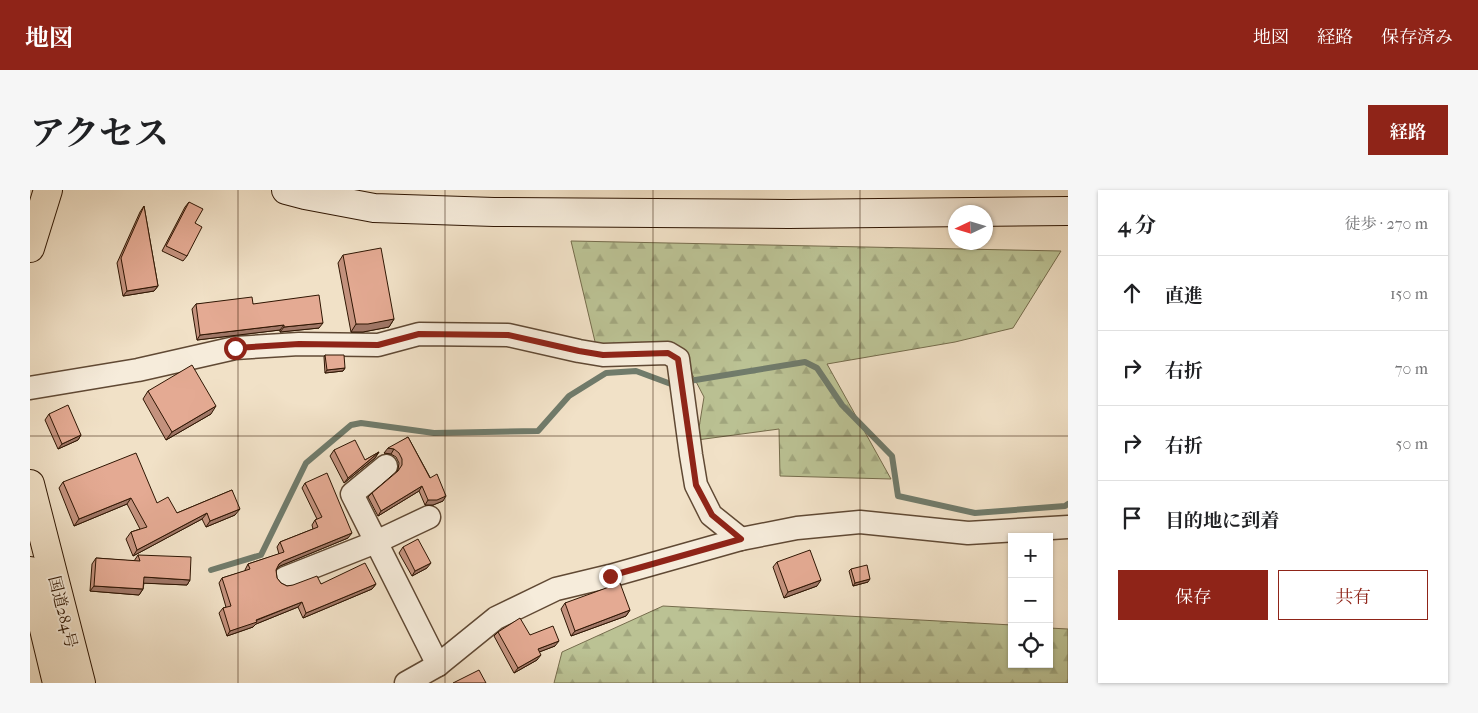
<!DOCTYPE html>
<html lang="ja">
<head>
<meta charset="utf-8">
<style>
	:root { --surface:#fff; --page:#f6f6f6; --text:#202124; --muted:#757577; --line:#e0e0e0; --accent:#8f2418 }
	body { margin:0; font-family:"IM FELL French Canon","Noto Serif JP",serif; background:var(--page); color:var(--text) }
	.controls { position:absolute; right:15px; bottom:15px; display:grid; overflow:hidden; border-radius:0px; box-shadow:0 1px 4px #0004 }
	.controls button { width:45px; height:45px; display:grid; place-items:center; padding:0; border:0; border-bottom:1px solid var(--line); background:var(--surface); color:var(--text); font:25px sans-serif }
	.compass { position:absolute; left:918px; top:15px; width:45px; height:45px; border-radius:50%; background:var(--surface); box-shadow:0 1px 4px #0004; rotate:266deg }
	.stop { position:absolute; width:15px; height:15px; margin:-11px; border:4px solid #8f2418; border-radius:50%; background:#fff }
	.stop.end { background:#8f2418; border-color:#fff; box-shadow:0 1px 5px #0008 }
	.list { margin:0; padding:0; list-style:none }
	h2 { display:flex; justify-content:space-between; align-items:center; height:65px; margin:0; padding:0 20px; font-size:21px }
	h2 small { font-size:16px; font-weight:400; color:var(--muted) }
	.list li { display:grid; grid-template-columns:32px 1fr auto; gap:15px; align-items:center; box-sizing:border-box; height:75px; padding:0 20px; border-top:1px solid var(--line) }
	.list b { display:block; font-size:19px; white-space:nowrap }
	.list em { font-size:16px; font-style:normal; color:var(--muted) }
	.actions { display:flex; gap:10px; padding:15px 20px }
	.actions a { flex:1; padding:11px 0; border:1px solid var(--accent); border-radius:0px; text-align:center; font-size:18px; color:var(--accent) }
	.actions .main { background:var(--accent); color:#fff }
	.icon { flex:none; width:28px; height:28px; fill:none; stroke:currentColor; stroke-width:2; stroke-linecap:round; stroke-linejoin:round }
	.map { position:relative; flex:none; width:1038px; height:493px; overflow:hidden; border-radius:0px }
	header { display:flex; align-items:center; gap:30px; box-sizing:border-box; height:70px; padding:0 25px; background:var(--accent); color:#fff }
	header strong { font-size:24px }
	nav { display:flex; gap:28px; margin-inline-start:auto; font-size:18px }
	.intro { display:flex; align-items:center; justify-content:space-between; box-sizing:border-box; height:120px; padding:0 30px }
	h1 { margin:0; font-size:35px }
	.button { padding:12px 22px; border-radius:0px; background:var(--accent); color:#fff; font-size:18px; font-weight:700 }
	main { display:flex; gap:30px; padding:0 30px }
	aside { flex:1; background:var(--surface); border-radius:0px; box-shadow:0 1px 4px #0004 }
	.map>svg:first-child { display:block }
	.forest { fill:url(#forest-firs); stroke:#756c4c }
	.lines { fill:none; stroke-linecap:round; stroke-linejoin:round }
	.stream { stroke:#707b6b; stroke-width:6 }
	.street-casing { stroke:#604934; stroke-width:25 }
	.secondary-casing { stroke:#2f1603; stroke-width:30 }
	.highway-casing { stroke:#2f1603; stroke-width:30 }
	.street { stroke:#f6ecdb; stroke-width:22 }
	.secondary { stroke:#f6ecdb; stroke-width:28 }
	.highway { stroke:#f1e1c7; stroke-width:28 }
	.wall { fill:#c4927e; stroke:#2f1603 }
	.shaded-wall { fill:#a07767; stroke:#2f1603 }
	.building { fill:#e4aa93; stroke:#2f1603 }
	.route { stroke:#8f2418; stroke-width:6 }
	.grid { fill:none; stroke:#2f1603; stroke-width:1; stroke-opacity:0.55 }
	.labels { text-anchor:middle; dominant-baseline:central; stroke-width:4; stroke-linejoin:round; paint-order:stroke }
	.street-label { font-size:16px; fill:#2f1603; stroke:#f6ecdb }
</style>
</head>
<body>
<header>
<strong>地図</strong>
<nav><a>地図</a><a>経路</a><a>保存済み</a></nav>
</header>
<div class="intro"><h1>アクセス</h1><a class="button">経路</a></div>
<main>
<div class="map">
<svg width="1038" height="493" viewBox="0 0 1038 493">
	<defs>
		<pattern id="forest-firs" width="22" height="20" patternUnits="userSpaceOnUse" patternTransform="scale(1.25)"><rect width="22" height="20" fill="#bbc294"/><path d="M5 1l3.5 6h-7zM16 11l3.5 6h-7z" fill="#a1a67e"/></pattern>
	</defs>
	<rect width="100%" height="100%" fill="#f1e1c7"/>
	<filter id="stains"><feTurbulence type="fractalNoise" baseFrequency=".004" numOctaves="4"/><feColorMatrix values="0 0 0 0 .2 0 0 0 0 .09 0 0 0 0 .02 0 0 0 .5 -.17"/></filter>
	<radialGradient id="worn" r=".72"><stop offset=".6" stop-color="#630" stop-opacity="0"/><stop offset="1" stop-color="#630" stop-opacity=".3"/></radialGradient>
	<g class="forest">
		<path d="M541,51L1031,61L983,138L925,152L797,174L861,289L750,286L749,239L667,250L674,207L647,155L567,160Z"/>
		<path d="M633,416L982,435V474H1019V438L1038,439V493H524L532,462Z"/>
	</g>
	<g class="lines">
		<path class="stream" d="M181,380L231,365L276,273L321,235L331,233L404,243L508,241L539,206L576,183L606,181L641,194L775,172L787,178L812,215L862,266L868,306L945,323L1035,316L1038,314"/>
		<defs>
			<g id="street">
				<path d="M0,198L108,180L205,158L269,154L348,155L389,144L478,145L549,161L573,165L638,163L648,169L661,265L666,295L681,325L711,349"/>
				<path d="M356,276L322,304L408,475"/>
				<path d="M255,388L346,352L399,327"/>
				<path d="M376,493L408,475L466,428L526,399L580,386L711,349L767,338L830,332L938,343L1038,337"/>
			</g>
			<path id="secondary" d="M256,0L275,5L344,18L464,22L759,24L1038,21"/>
			<g id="highway">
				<path d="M0,58L18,0"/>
				<path d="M0,294L51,493"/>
				<path d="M0,381L27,493"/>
			</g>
		</defs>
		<use href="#street" class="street-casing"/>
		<use href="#secondary" class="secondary-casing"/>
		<use href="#highway" class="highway-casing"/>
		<use href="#street" class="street"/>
		<use href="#secondary" class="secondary"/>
		<use href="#highway" class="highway"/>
	</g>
	<g class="wall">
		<path d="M159,12L165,33L157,66L153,71L132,61L155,17Z"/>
		<path d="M114,16L128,96L124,101L93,106L87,73L110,22Z"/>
		<path d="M313,65L364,129L359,137L333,142H321L308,73Z"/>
		<path d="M166,114H223L289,138L250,142V140L167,150L162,119Z"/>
		<path d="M295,165L315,178L313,181L295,183L294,167Z"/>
		<path d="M118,201L181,224L136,250L113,209Z"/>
		<path d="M19,224L51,245L48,250L28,259L15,230Z"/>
		<path d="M378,247L413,311L403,315H395L389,301L348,326L338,307L342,303L368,280L369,273L366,267L361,264L354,263Z"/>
		<path d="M304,260L335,270L349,262L345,268L314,293L300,266Z"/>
		<path d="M33,292L127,313L147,323L202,300L205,325L176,337L172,329L103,366L96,349L101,342L110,339L97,314L44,336L29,298Z"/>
		<path d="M275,293L318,348L250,376L247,378L246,380L247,388L251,393L257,396L291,394H346L342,399L273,428L268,417L226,434L223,437L197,446L189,423L193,418L196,417L189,393L192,388L215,381V380L218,374L249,364L247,357L250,352L283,339L282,335L285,330L287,329L272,298Z"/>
		<path d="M373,357L397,378L382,386L369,363Z"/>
		<path d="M108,365L160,390L157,395L114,393L113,399L109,405L60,401L62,374L66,368L104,371Z"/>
		<path d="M747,372L787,396L754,408L743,377Z"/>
		<path d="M821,379L838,392L823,396L819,381Z"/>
		<path d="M535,413L600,420L596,426L541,446L531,419Z"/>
		<path d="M468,442L500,445L525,456L509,462L507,470L484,483L464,446Z"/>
	</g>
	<g class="shaded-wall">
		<path d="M128,96L124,101L93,106L97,101Z"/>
		<path d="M364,129L359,137L333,142H321L326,134Z"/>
		<path d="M293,133L289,138L250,142L254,137Z"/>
		<path d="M254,135L250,140L167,150L170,145Z"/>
		<path d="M315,178L313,181L295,183L297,180Z"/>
		<path d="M186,216L181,224L136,250L142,242Z"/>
		<path d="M51,245L48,250L28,259L32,254Z"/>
		<path d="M358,258L364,259L361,264L354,263Z"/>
		<path d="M349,262L345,268L314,293L318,288Z"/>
		<path d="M392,296L389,301L348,326L351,321Z"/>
		<path d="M416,306L413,311L403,315H395L398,310Z"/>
		<path d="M101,308L97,314L44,336L49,329Z"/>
		<path d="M210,319L205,325L176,337L180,331Z"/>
		<path d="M177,323L172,329L103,366L107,360Z"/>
		<path d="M322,343L318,348L250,376L245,380L249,374L253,371Z"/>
		<path d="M401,373L397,378L382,386L385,381Z"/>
		<path d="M114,387L160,390L157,395L110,393Z"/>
		<path d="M840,389L838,392L823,396L825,393Z"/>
		<path d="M791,390L787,396L754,408L758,402Z"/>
		<path d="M346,394L342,399L273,428L276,423Z"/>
		<path d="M64,396L113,399L109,405L60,401Z"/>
		<path d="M272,412L268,417L226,434L223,437L197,446L200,441Z"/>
		<path d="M600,420L596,426L541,446L545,441Z"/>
		<path d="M529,451L525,456L504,464L508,459Z"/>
		<path d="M511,465L507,470L484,483L488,478Z"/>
	</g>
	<g class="building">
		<path d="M159,12L173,19L165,33L172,37L157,66L136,56Z"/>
		<path d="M114,16L128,96L97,101L91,68Z"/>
		<path d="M351,58L364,129L338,134H326L313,65Z"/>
		<path d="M289,105L293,133L254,137V135L170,145L166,114L222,107L223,114Z"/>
		<path d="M295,165H314L315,178L297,180Z"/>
		<path d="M162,175L186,216L142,242L118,201Z"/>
		<path d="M38,215L51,245L32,254L19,224Z"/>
		<path d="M378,247L400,288L407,284L416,306L407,310H398L392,296L351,321L342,303L368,281L372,275V269L369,263L364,259L358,258Z"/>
		<path d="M325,250L335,270L349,262L318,288L304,260Z"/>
		<path d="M106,263L127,313L138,307L147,323L202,300L210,319L180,331L177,323L107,360L101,342L117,337L101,308L49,329L33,292Z"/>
		<path d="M297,283L322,343L253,371L249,374L246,380L247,388L251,393L257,396L263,395L287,386L291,394L335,373L346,394L276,423L272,412L226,430L227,432L200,441L193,418L201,416L192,388L220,379L218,374L254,362L250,352L288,337L285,330L292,327L275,293Z"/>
		<path d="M388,349L401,373L385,381L373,357Z"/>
		<path d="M780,360L791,390L758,402L747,372Z"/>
		<path d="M108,365L161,367L160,390L114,387L113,399L64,396L66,368L110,371Z"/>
		<path d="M837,375L840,389L825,393L821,379Z"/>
		<path d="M590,393L600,420L545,441L535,413Z"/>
		<path d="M490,428L500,445L523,436L529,451L508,459L511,465L488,478L468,442Z"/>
		<path d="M449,480L456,493H423Z"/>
	</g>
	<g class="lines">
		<path class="route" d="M205,158L269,154L348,155L389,144L478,145L549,161L573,165L638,163L648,169L666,295L682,325L711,349L580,386"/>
	</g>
	<path class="grid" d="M208,0V493M415,0V493M623,0V493M830,0V493M0,246H1038"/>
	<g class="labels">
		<g class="street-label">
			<text transform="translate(33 422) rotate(76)">国道284号</text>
		</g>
	</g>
	<rect width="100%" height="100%" filter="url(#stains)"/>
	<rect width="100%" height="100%" fill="url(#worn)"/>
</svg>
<div class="controls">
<button>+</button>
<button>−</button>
<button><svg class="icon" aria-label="locate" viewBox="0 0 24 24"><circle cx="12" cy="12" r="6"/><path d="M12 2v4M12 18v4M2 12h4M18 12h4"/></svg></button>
</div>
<svg class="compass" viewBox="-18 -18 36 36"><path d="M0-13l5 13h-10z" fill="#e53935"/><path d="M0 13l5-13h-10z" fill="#757577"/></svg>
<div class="stop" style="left:205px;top:158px"></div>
<div class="stop end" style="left:580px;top:386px"></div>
</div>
<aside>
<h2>4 分<small>徒歩 · 270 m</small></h2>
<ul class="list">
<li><svg class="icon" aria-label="ahead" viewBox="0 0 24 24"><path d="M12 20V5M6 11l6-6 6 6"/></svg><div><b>直進</b></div><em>150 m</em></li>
<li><svg class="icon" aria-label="right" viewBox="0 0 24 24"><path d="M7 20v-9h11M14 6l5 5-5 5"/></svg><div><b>右折</b></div><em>70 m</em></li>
<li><svg class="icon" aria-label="right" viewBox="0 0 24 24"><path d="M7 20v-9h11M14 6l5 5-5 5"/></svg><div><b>右折</b></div><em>50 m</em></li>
<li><svg class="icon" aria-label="arrive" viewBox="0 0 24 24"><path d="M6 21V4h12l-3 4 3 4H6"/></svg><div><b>目的地に到着</b></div></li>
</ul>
<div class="actions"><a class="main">保存</a><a>共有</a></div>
</aside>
</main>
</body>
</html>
